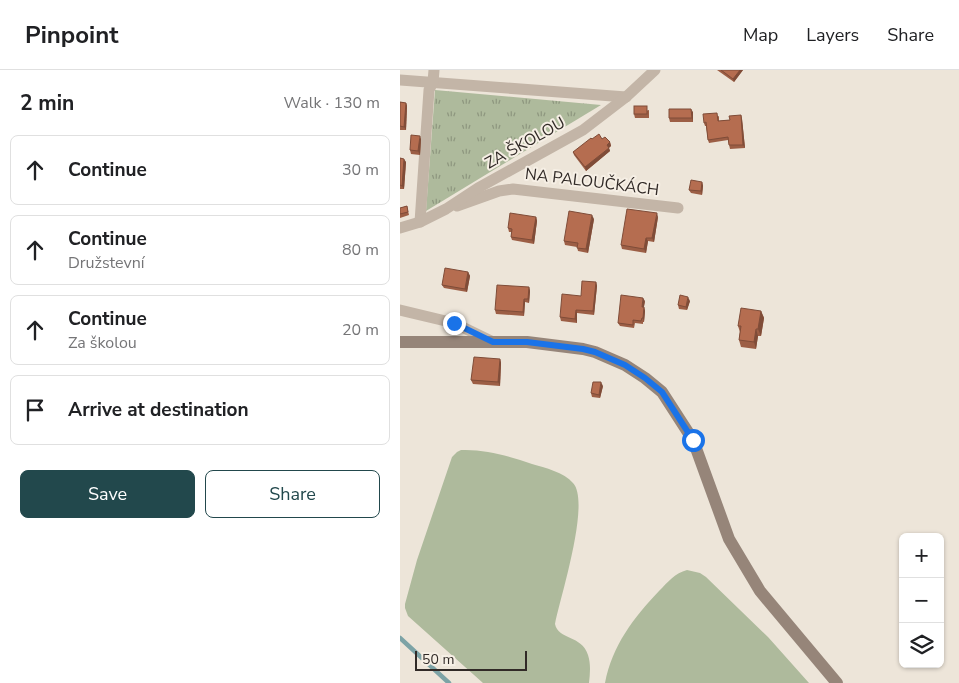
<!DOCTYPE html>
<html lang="en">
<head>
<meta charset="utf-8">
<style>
	:root { --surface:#fff; --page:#f2f2f2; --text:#202124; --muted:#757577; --line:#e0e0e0; --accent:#22484c }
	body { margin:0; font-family:"Nunito Sans",sans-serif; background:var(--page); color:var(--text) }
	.controls { position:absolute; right:15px; bottom:15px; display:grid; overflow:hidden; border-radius:8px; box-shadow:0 1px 4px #0004 }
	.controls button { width:45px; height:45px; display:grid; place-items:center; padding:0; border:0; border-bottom:1px solid var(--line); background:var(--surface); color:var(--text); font:25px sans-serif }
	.scale { position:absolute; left:15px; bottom:12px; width:112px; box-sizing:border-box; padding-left:5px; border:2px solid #312a27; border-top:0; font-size:14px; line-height:18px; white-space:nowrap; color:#312a27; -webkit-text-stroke:4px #f6efe5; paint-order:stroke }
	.stop { position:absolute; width:15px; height:15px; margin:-11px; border:4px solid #1a73e8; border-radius:50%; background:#fff }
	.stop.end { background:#1a73e8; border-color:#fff; box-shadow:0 1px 5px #0008 }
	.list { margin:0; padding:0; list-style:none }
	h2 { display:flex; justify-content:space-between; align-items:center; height:65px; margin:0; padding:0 20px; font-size:21px }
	h2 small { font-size:16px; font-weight:400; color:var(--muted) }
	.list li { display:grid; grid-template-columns:32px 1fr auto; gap:15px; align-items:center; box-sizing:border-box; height:70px; margin:0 10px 10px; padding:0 10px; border:1px solid var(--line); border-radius:8px }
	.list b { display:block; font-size:19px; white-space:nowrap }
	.list p { margin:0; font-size:16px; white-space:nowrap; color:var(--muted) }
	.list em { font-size:16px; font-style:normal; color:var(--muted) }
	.actions { display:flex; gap:10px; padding:15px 20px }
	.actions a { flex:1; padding:11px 0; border:1px solid var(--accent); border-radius:8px; text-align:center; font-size:18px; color:var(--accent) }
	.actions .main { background:var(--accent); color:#fff }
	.icon { flex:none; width:28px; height:28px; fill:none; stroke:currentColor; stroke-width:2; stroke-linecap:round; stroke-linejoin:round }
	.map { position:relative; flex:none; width:559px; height:613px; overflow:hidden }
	header { display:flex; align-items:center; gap:30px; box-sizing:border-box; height:70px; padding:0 25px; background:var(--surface); border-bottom:1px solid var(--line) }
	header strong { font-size:24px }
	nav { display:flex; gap:28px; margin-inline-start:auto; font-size:18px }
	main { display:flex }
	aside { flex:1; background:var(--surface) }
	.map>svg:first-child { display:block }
	.grass { fill:#aeba9c }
	.park { fill:url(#park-tufts) }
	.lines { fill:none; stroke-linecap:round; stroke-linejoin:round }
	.stream { stroke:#7da3a6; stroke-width:4.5 }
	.minor { stroke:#c3b5a7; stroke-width:11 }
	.secondary { stroke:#968579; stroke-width:12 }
	.wall { fill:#9c5e45 }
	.shaded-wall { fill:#7f4c38 }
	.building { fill:#b56d50; stroke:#7f4c38 }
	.route { stroke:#1a73e8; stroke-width:6 }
	.labels { text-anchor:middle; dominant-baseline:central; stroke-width:4; stroke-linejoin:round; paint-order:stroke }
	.street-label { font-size:16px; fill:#312a27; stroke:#f6efe5 }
</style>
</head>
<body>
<header>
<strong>Pinpoint</strong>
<nav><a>Map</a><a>Layers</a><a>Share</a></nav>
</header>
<main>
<aside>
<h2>2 min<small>Walk · 130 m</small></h2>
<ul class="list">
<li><svg class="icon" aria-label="ahead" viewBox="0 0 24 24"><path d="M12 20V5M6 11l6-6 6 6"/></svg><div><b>Continue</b></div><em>30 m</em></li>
<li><svg class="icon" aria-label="ahead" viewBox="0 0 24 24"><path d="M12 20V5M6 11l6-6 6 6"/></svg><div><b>Continue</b><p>Družstevní</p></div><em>80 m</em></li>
<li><svg class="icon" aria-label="ahead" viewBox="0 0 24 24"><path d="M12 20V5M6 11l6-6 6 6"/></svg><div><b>Continue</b><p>Za školou</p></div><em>20 m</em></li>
<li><svg class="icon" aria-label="arrive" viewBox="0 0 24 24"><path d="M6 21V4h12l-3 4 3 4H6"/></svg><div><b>Arrive at destination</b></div></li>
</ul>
<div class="actions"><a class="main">Save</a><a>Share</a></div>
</aside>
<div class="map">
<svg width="559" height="613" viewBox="0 0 559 613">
	<defs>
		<pattern id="park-tufts" width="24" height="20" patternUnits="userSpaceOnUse" patternTransform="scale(1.25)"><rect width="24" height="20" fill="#aeba9c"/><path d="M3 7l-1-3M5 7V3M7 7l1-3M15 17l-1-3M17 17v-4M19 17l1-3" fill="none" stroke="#8e977f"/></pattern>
	</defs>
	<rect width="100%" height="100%" fill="#ede5d9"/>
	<g class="grass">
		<path d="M61,380C85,379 109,386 132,394C145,398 164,402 173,413C191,432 160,528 155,554C158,570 182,565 188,585C191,594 190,604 189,613H83L8,546L5,538V534L17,490L52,387L57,382Z"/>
		<path d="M287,500L300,503L306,507L368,567L409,613H205C212,576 234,547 259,521C268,512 275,503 287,500Z"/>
	</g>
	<path class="park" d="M35,20L201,35L26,141Z"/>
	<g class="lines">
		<path class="stream" d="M0,568L49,613"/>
		<g class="minor">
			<path d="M0,10L226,27"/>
			<path d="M57,136L99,121L113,119L278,138"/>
			<path d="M20,152L29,20L33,12L34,0"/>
			<path d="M0,158L20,152L46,139L78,118L183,60L226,27L255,0"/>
			<path d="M0,240L54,253L93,272"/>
		</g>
		<path class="secondary" d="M0,272H127L183,279L195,282L225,295L245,308L262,322L293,370L329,469L360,521L437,613"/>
	</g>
	<g class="wall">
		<path d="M317,0H343L334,12Z"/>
		<path d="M0,32L6,33L7,36L6,60H0Z"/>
		<path d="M249,40V48H235L234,44Z"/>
		<path d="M293,42V52H270L269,48Z"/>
		<path d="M341,45L342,49L345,78L330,79L328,70L309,73L308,70L306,56H305L304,53L319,46V51L330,50Z"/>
		<path d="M21,69L20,85L11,84L10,80Z"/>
		<path d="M192,69H202L210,72L211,76L209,78L210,81L186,101L174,85L173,82Z"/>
		<path d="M0,88L6,92L4,119H0Z"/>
		<path d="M302,112L303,116L302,125L291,123L289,120Z"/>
		<path d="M7,136L9,145L0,148V138Z"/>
		<path d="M136,147L137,151L134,174L112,170L111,167L112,162H109L108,158Z"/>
		<path d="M258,147L254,172L248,171L246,183L222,179L221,175Z"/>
		<path d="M194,149L188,183L178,181L177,177L165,175L164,171Z"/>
		<path d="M68,202L70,206L67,222L44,218L42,215Z"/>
		<path d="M196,212L197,216L194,245L177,243V253L161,251L160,247Z"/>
		<path d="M129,217L130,221L129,233L125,232L124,246L96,244L95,240Z"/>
		<path d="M245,231L244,237L245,241L244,252H243V254L235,253L234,258L220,256L218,253Z"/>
		<path d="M290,231L287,240L279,239L278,235Z"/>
		<path d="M361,241L364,248L361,266H358L356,279L341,277L339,270L340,262L338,256Z"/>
		<path d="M100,289L101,293L100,316L73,314L71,310Z"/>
		<path d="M203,316L200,328L192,327L191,323Z"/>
	</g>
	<g class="shaded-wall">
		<path d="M340,0H343L334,12L333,9Z"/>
		<path d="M6,33L7,36L6,60L4,57Z"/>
		<path d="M291,39L293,42V52L292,48Z"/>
		<path d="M341,45L342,49L345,78L343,75Z"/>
		<path d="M20,66L21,69L20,85L18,81Z"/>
		<path d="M210,72L211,76L208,78L207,75Z"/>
		<path d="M209,78L210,81L186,101L185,97Z"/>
		<path d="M4,89L6,92L4,119L2,116Z"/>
		<path d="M302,112L303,116L302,125L301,121Z"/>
		<path d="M257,143L258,147L254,172L252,168Z"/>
		<path d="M192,145L194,149L188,183L186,179Z"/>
		<path d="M136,147L137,151L134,174L132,170Z"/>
		<path d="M246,168L248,171L246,183L244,179Z"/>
		<path d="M68,202L70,206L67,222L65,219Z"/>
		<path d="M196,212L197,216L194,245L193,241Z"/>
		<path d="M129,217L130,221L129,233L128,229Z"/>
		<path d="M288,227L290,231L287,240L286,237Z"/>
		<path d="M243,228L245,231L243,240L242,237Z"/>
		<path d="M124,229L125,232L124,246L123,242Z"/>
		<path d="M244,237L245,241L244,252L243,248Z"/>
		<path d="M176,240L177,243V253L175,249Z"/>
		<path d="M361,241L364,248L361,266L358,259Z"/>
		<path d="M356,259L358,266L356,279L354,272Z"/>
		<path d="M100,289L101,293L100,316L98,312Z"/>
		<path d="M201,312L203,316L200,328L199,325Z"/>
	</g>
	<g class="building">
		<path d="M321,0H340L333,9Z"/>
		<path d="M0,32L6,33L4,57L0,56Z"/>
		<rect x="234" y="36" width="13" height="8"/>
		<path d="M269,39H291L292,48H269Z"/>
		<path d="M317,43L318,51L330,50L329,46L341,45L343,75H329L328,67L308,70L306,52L304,53L303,44Z"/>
		<path d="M199,64L202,69L205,67L210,72L207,75L209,78L185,97L173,82L191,68L192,69Z"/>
		<path d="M11,65L20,66L18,81L10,80Z"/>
		<path d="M0,88L4,89L2,116L0,115Z"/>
		<path d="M291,110L302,112L301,121L289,120Z"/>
		<path d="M7,136L8,142L0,144V138Z"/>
		<path d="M227,139L257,143L252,168H246L244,179L221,175Z"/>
		<path d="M169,141L192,145L186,179L177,178L178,173L164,171Z"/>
		<path d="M110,143L136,147L132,170L111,167L112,159L108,158Z"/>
		<path d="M45,198L68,202L65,219L42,215Z"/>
		<path d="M182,211L196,212L193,241L176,240L175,249L160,247L162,224L181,226Z"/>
		<path d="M97,215L129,217L128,229H124L123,242L95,240Z"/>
		<path d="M221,225L243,228L242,237H244L243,248H242L241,251L233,250V255L218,253Z"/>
		<path d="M280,225L288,227L286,237L278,235Z"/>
		<path d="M341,238L361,241L358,259H356L354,272L339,270L341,256H338Z"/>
		<path d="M74,287L100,289L98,312L71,310Z"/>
		<path d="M193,312H201L199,325L191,323Z"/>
	</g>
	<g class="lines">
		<path class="route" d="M54,253L93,272H127L183,279L195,282L225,295L245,308L262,322L293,370"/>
	</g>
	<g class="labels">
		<g class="street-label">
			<text transform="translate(125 73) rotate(-29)">ZA ŠKOLOU</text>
			<text transform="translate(192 112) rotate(7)">NA PALOUČKÁCH</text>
		</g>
	</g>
</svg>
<div class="controls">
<button>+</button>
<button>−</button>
<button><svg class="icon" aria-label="layers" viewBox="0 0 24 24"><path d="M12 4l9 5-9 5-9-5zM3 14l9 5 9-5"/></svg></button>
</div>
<div class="scale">50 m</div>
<div class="stop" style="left:293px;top:370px"></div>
<div class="stop end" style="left:54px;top:253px"></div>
</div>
</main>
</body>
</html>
